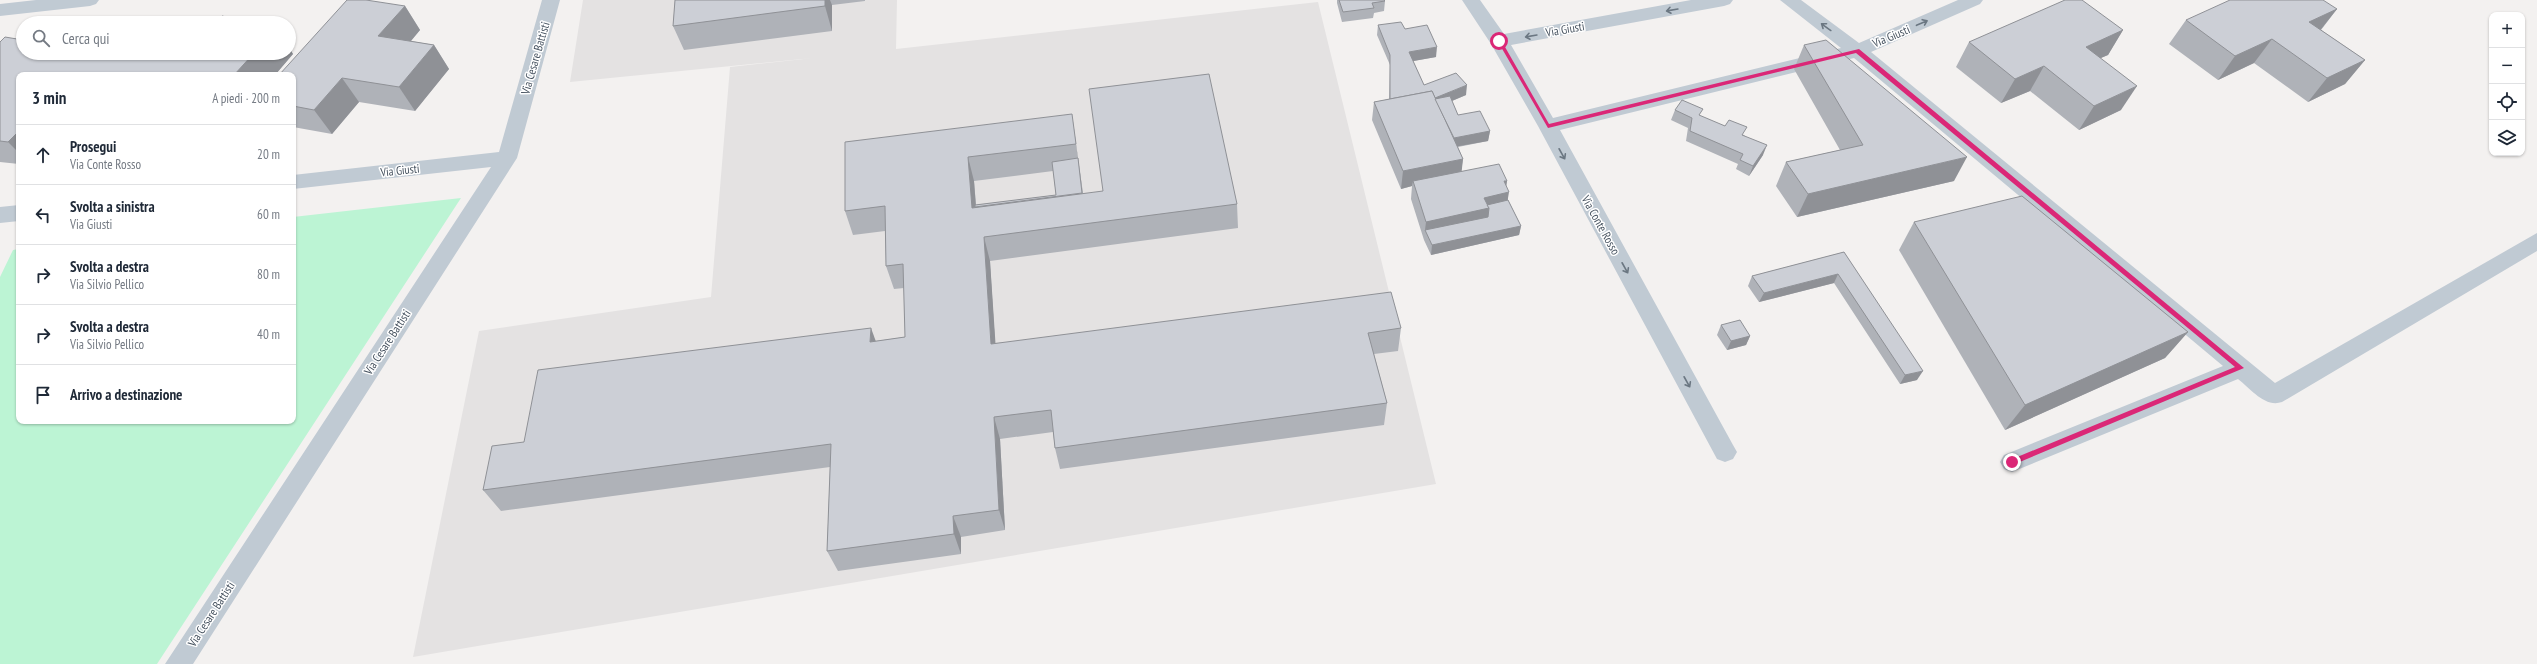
<!DOCTYPE html>
<html lang="it">
<head>
<meta charset="utf-8">
<style>
	:root { --surface:#fff; --page:#f6f6f7; --text:#1f2937; --muted:#747a83; --line:#e0e1e3 }
	body { margin:0; font-family:"PT Sans Narrow",sans-serif; background:var(--page); color:var(--text) }
	.controls { position:absolute; right:12px; top:12px; display:grid; overflow:hidden; border-radius:8px; box-shadow:0 1px 3px #0004 }
	.controls button { width:36px; height:36px; display:grid; place-items:center; padding:0; border:0; border-bottom:1px solid var(--line); background:var(--surface); color:var(--text); font:20px sans-serif }
	.stop { position:absolute; width:12px; height:12px; margin:-9px; border:3px solid #db2777; border-radius:50%; background:#fff }
	.stop.end { background:#db2777; border-color:#fff; box-shadow:0 1px 4px #0008 }
	.list { margin:0; padding:0; list-style:none }
	h2 { display:flex; justify-content:space-between; align-items:center; height:52px; margin:0; padding:0 16px; font-size:17px }
	h2 small { font-size:13px; font-weight:400; color:var(--muted) }
	.list li { display:grid; grid-template-columns:26px 1fr auto; gap:12px; align-items:center; box-sizing:border-box; height:60px; padding:0 16px; border-top:1px solid var(--line) }
	.list b { display:block; font-size:15px; white-space:nowrap }
	.list p { margin:0; font-size:13px; white-space:nowrap; color:var(--muted) }
	.list em { font-size:13px; font-style:normal; color:var(--muted) }
	.icon { flex:none; width:22px; height:22px; fill:none; stroke:currentColor; stroke-width:2; stroke-linecap:round; stroke-linejoin:round }
	.map { position:relative; flex:none; width:2537px; height:664px; overflow:hidden }
	.search { position:absolute; background:var(--surface); box-shadow:0 1px 3px #0004; left:16px; top:16px; width:280px; height:44px; display:flex; align-items:center; gap:10px; box-sizing:border-box; padding:0 14px; border-radius:22px; color:var(--muted); font-size:15px }
	.panel { position:absolute; background:var(--surface); box-shadow:0 1px 3px #0004; left:16px; top:72px; width:280px; height:352px; border-radius:8px }
	.map>svg:first-child { display:block }
	.education { fill:#e4e2e2 }
	.green { fill:#bcf4d4 }
	.lines { fill:none; stroke-linecap:round; stroke-linejoin:round }
	.street { fill:#c0cad3; fill-rule:evenodd }
	.wall { fill:#afb2b8; fill-rule:evenodd }
	.shaded-wall { fill:#8f9196 }
	.building { fill:#cccfd6; stroke:#8f9196 }
	.oneway { stroke:#6b7782 }
	.route { fill:#db2777 }
	.labels { text-anchor:middle; dominant-baseline:central; stroke-width:3; stroke-linejoin:round; paint-order:stroke }
	.street-label { font-size:12px; fill:#475360; stroke:#fff }
</style>
</head>
<body>
<div class="map">
<svg width="2537" height="664" viewBox="0 0 2537 664">
	<rect width="100%" height="100%" fill="#f3f1f0"/>
	<path class="education" d="M583,0H897L896,49L1318,2L1436,484L413,657L479,331L711,297L730,67L813,58L570,82Z"/>
	<path class="green" d="M461,198L157,664H0V277L13,250L19,249V421H293V217Z"/>
	<g class="lines">
		<g class="street">
			<path d="M36,0H99L96,4L90,6L0,16V4Z"/>
			<path d="M542,0H560L517,158L193,664H165L491,167L293,189V175L499,152Z"/>
			<path d="M1462,0H1480L1504,34L1691,0H1733L1730,4L1724,6L1511,45L1553,118L1841,48L1780,0H1801L1859,43L1958,0H1983L1980,4L1871,52L2275,383L2537,233V251L2282,402C2265,408 2251,389 2238,379L2012,472L2004,469L2000,462L2004,455L2223,366L1854,58L1560,130L1733,445L1737,452L1733,459L1725,462L1717,459L1538,126L1491,44Z"/>
			<path d="M19,205V221L0,223V207Z"/>
		</g>
	</g>
	<g class="wall">
		<path d="M675,0H865V1L832,5V31L684,50L673,26Z"/>
		<path d="M1337,0H1384L1385,1L1384,11L1374,13L1373,18L1342,22L1337,3Z"/>
		<path d="M405,6L420,30L411,41L434,45L449,69L415,111L359,102L332,134L293,127V75Z"/>
		<path d="M2337,9L2321,30L2365,60L2345,84L2308,102L2254,63L2218,80L2169,44L2186,20Z"/>
		<path d="M1378,25L1405,29L1436,57L1413,61L1424,85L1466,95L1452,101L1458,115L1490,131L1488,141L1458,147L1463,159L1461,171L1507,181L1506,186L1508,200L1521,226L1519,235L1431,255L1424,240L1411,199L1412,186L1401,189L1372,120L1374,102L1389,99L1390,65L1377,35Z"/>
		<path d="M2123,30L2108,55L2100,58L2121,110L2079,130L2030,91L2001,103L1956,67L1969,42Z"/>
		<path d="M0,42L123,54L289,53V48L293,54L275,75H19V164L0,162Z"/>
		<path d="M1804,45L1954,181L1797,217L1776,186L1786,162L1840,150L1794,69Z"/>
		<path d="M1675,110L1700,116L1744,135L1763,155L1749,176L1736,169L1738,164L1686,141L1688,128L1671,120Z"/>
		<path d="M1075,138L1083,193L1237,204L1238,228L990,261L995,343L1401,328L1398,351L1374,354L1387,403L1384,425L1060,469L1055,448L1053,432L1000,439L1005,530L961,537V554L838,571L827,551L830,467L501,511L483,490L524,442L876,341L905,337L904,288L894,289L886,266L885,231L853,235L845,211V142ZM1053,171L1056,195L976,205L974,181Z"/>
		<path d="M1914,222L2188,332L2165,358L2005,430L1899,250Z"/>
		<path d="M1844,252L1917,380L1900,384L1834,283L1759,302L1748,286L1752,276Z"/>
		<path d="M1721,325L1750,336L1746,345L1727,350L1717,335Z"/>
	</g>
	<g class="shaded-wall">
		<path d="M825,0H830L832,5V31L825,6Z"/>
		<path d="M405,6L420,30L394,61L378,36Z"/>
		<path d="M2337,9L2318,33L2309,22Z"/>
		<path d="M2123,30L2108,55L2071,71L2086,47Z"/>
		<path d="M2272,39L2254,63L2218,80L2235,56Z"/>
		<path d="M434,45L449,69L415,111L399,87Z"/>
		<path d="M1437,47L1436,57L1408,62L1409,52Z"/>
		<path d="M289,48L293,54L275,75H234L254,53H289Z"/>
		<path d="M2365,60L2345,84L2308,102L2327,78Z"/>
		<path d="M2044,66L2030,91L2001,103L2015,79Z"/>
		<path d="M342,78L359,102L332,134L314,110Z"/>
		<path d="M1467,85L1466,95L1435,108L1433,99Z"/>
		<path d="M2137,86L2121,110L2079,130L2094,106Z"/>
		<path d="M1072,114L1075,138L1086,217Z"/>
		<path d="M19,131V153L8,142Z"/>
		<path d="M1490,131L1488,141L1448,148L1449,139Z"/>
		<path d="M1767,145L1763,155L1749,176L1753,166Z"/>
		<path d="M968,157L974,181L977,221L972,208Z"/>
		<path d="M1967,157L1954,181L1797,217L1808,194Z"/>
		<path d="M1463,159L1461,177L1413,181L1412,186L1401,189L1403,171Z"/>
		<path d="M1504,181H1507L1505,193L1509,192L1506,210L1486,226L1425,230L1426,222L1484,198Z"/>
		<path d="M1521,226L1519,235L1431,255L1432,245Z"/>
		<path d="M984,237L990,261L997,366L991,344Z"/>
		<path d="M1838,274L1834,283L1759,302L1764,293Z"/>
		<path d="M871,328L879,350L870,342Z"/>
		<path d="M2188,332L2165,358L2005,430L2025,405Z"/>
		<path d="M1750,336L1746,345L1727,350L1731,341Z"/>
		<path d="M1923,371L1917,380L1900,384L1905,375Z"/>
		<path d="M994,417L1000,439L1005,530L999,510Z"/>
		<path d="M953,516L961,537V554L954,534Z"/>
	</g>
	<g class="building">
		<path d="M347,0H366L405,6L378,36L434,45L399,87L342,78L314,110L293,106V75H279Z"/>
		<path d="M675,0H825V6L673,26Z"/>
		<path d="M1339,0H1384L1385,1L1372,3L1374,8L1343,12Z"/>
		<path d="M2065,0H2082L2123,30L2086,47L2137,86L2094,106L2044,66L2015,79L1969,42Z"/>
		<path d="M2230,0H2323L2337,9L2309,22L2365,60L2327,78L2272,39L2235,56L2186,20Z"/>
		<path d="M222,16L250,23H215Z"/>
		<path d="M1401,22L1405,29L1427,25L1437,47L1409,52L1424,85L1456,73L1467,85L1435,98L1432,91L1390,99V55L1378,25Z"/>
		<path d="M5,37L23,40V53H116L123,54L124,53H254L234,75H19V131L8,142L0,141V42Z"/>
		<path d="M1826,40L1967,157L1808,194L1786,162L1863,145L1804,45Z"/>
		<path d="M1209,74L1237,204L984,237L991,344L1391,292L1401,328L1368,333L1387,403L1055,448L1051,410L994,417L999,510L953,516L954,534L827,551L831,444L483,490L492,446L524,442L538,370L871,328L870,342L905,337L903,264L886,266L885,206L845,211V142L1072,114L1076,144L968,157L972,208L1103,191L1089,89Z"/>
		<path d="M1432,91L1463,159L1403,171L1374,102Z"/>
		<path d="M1450,96L1458,115L1480,111L1490,131L1454,138L1435,99Z"/>
		<path d="M1682,100L1703,109L1699,115L1725,126L1729,120L1747,127L1742,135L1767,145L1753,166L1740,160L1743,154L1690,131L1692,118L1675,110Z"/>
		<path d="M1078,158L1082,193L975,207V205L1056,195L1052,162Z"/>
		<path d="M1499,164L1507,181H1504L1509,192L1484,198L1489,208L1426,222L1413,181Z"/>
		<path d="M2022,196L2188,332L2025,405L1914,222Z"/>
		<path d="M1508,200L1521,226L1432,245L1425,230L1488,217L1489,208L1487,205Z"/>
		<path d="M1844,252L1923,371L1905,375L1838,274L1764,293L1752,276Z"/>
		<path d="M1740,320L1750,336L1731,341L1721,325Z"/>
	</g>
	<defs><path id="oneway-shaft" d="M-6 0H5M1.5-3L5.5 0L1.5 3" fill="none" stroke-width="1.6" stroke-linecap="round" stroke-linejoin="round"/></defs>
	<g class="oneway">
		<use href="#oneway-shaft" transform="translate(1672 10) rotate(170)"/>
		<use href="#oneway-shaft" transform="translate(1922 23) rotate(-23)"/>
		<use href="#oneway-shaft" transform="translate(1826 27) rotate(-144)"/>
		<use href="#oneway-shaft" transform="translate(1531 36) rotate(170)"/>
		<use href="#oneway-shaft" transform="translate(1562 154) rotate(61)"/>
		<use href="#oneway-shaft" transform="translate(1625 268) rotate(61)"/>
		<use href="#oneway-shaft" transform="translate(1687 382) rotate(61)"/>
	</g>
	<path class="route" d="M1497,40H1501L1549,124L1859,49L2244,368L2015,464H2010V460L2235,367L1856,53L1548,128Z"/>
	<g class="labels">
		<g class="street-label">
			<text transform="translate(1565 29) rotate(-10)">Via Giusti</text>
			<text transform="translate(1891 36) rotate(-23)">Via Giusti</text>
			<text transform="translate(535 58) rotate(-74)">Via Cesare Battisti</text>
			<text transform="translate(400 170) rotate(-6)">Via Giusti</text>
			<text transform="translate(1601 225) rotate(61)">Via Conte Rosso</text>
			<text transform="translate(387 342) rotate(-57)">Via Cesare Battisti</text>
			<text transform="translate(211 614) rotate(-57)">Via Cesare Battisti</text>
		</g>
	</g>
</svg>
<div class="controls">
<button>+</button>
<button>−</button>
<button><svg class="icon" aria-label="locate" viewBox="0 0 24 24"><circle cx="12" cy="12" r="6"/><path d="M12 2v4M12 18v4M2 12h4M18 12h4"/></svg></button>
<button><svg class="icon" aria-label="layers" viewBox="0 0 24 24"><path d="M12 4l9 5-9 5-9-5zM3 14l9 5 9-5"/></svg></button>
</div>
<div class="stop" style="left:1499px;top:41px"></div>
<div class="stop end" style="left:2012px;top:462px"></div>
<div class="search"><svg class="icon" aria-label="search" viewBox="0 0 24 24"><circle cx="10" cy="10" r="6"/><path d="M15 15l6 6"/></svg>Cerca qui</div>
<section class="panel">
<h2>3 min<small>A piedi · 200 m</small></h2>
<ul class="list">
<li><svg class="icon" aria-label="ahead" viewBox="0 0 24 24"><path d="M12 20V5M6 11l6-6 6 6"/></svg><div><b>Prosegui</b><p>Via Conte Rosso</p></div><em>20 m</em></li>
<li><svg class="icon" aria-label="left" viewBox="0 0 24 24"><path d="M17 20v-9H6M10 6l-5 5 5 5"/></svg><div><b>Svolta a sinistra</b><p>Via Giusti</p></div><em>60 m</em></li>
<li><svg class="icon" aria-label="right" viewBox="0 0 24 24"><path d="M7 20v-9h11M14 6l5 5-5 5"/></svg><div><b>Svolta a destra</b><p>Via Silvio Pellico</p></div><em>80 m</em></li>
<li><svg class="icon" aria-label="right" viewBox="0 0 24 24"><path d="M7 20v-9h11M14 6l5 5-5 5"/></svg><div><b>Svolta a destra</b><p>Via Silvio Pellico</p></div><em>40 m</em></li>
<li><svg class="icon" aria-label="arrive" viewBox="0 0 24 24"><path d="M6 21V4h12l-3 4 3 4H6"/></svg><div><b>Arrivo a destinazione</b></div></li>
</ul>
</section>
</div>
</body>
</html>
